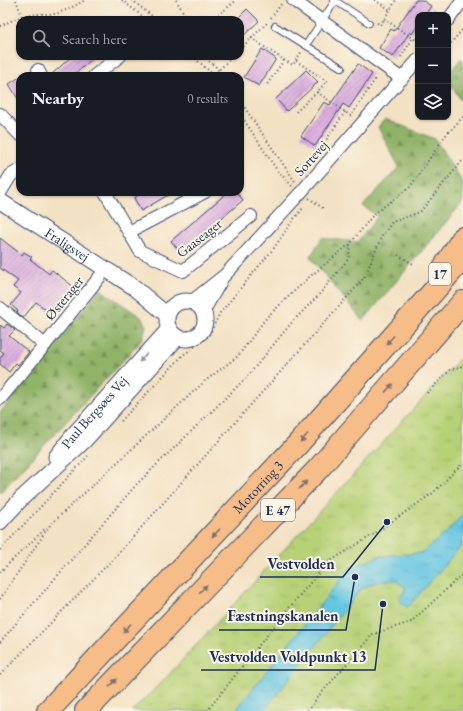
<!DOCTYPE html>
<html lang="en">
<head>
<meta charset="utf-8">
<style>
	:root { --surface:#171b24; --page:#242831; --text:#f1f3f6; --muted:#9ea1a6; --line:#363941 }
	body { margin:0; font-family:"EB Garamond",serif; background:var(--page); color:var(--text) }
	.controls { position:absolute; right:12px; top:12px; display:grid; overflow:hidden; border-radius:8px; box-shadow:0 1px 3px #0004 }
	.controls button { width:36px; height:36px; display:grid; place-items:center; padding:0; border:0; border-bottom:1px solid var(--line); background:var(--surface); color:var(--text); font:20px sans-serif }
	.list { margin:0; padding:0; list-style:none }
	h2 { display:flex; justify-content:space-between; align-items:center; height:52px; margin:0; padding:0 16px; font-size:17px }
	h2 small { font-size:13px; font-weight:400; color:var(--muted) }
	.icon { flex:none; width:22px; height:22px; fill:none; stroke:currentColor; stroke-width:2; stroke-linecap:round; stroke-linejoin:round }
	.map { position:relative; flex:none; width:463px; height:711px; overflow:hidden }
	.search { position:absolute; background:var(--surface); box-shadow:0 1px 3px #0004; left:16px; top:16px; width:228px; height:44px; display:flex; align-items:center; gap:10px; box-sizing:border-box; padding:0 14px; border-radius:12px; color:var(--muted); font-size:15px }
	.panel { position:absolute; background:var(--surface); box-shadow:0 1px 3px #0004; left:16px; top:72px; width:228px; height:124px; border-radius:12px }
	.map>svg:first-child { display:block }
	.forest { fill:url(#forest-firs); stroke:#567163 }
	.park { fill:url(#park-tufts); stroke:#69806a }
	.water { fill:url(#water-ripples); stroke:#407aa0 }
	.building { fill:url(#building-hatch) }
	.lines { fill:none; stroke-linecap:round; stroke-linejoin:round }
	.service-casing { stroke:#3b4a6d; stroke-width:8 }
	.minor-casing { stroke:#3b4a6d; stroke-width:14 }
	.tertiary-casing { stroke:#3b4a6d; stroke-width:17 }
	.motorway-casing { stroke:#3b4a6d; stroke-width:24 }
	.path { stroke:#3b4a6d; stroke-width:2; stroke-dasharray:1 3; stroke-linecap:butt }
	.service { stroke:#fff; stroke-width:6 }
	.minor { stroke:#fff; stroke-width:12 }
	.tertiary { stroke:#fff; stroke-width:15 }
	.motorway { stroke:#f7bd88; stroke-width:22 }
	.oneway { fill:#7e6f71 }
	.oneway2 { fill:#8d97ae }
	.labels { text-anchor:middle; dominant-baseline:central; stroke-width:4; stroke-linejoin:round; paint-order:stroke }
	.shield { fill:#fcf5e5; stroke:#5e6a86; stroke-width:1 }
	.shield-label { font-size:13px; font-weight:bold; fill:#1b2f5e }
	.street-label { font-size:14px; fill:#1b2f5e; stroke:#fcf5e5 }
	.leader { fill:none; stroke:#1b2f5e; stroke-width:1.5 }
	.callout-dot { fill:#1b2f5e; stroke:#fcf5e5; stroke-width:1.5 }
	.callout-label { font-size:15px; text-anchor:middle; font-weight:bold; fill:#1b2f5e; stroke:#fcf5e5; stroke-width:4; stroke-linejoin:round; paint-order:stroke }
</style>
</head>
<body>
<div class="map">
<svg width="463" height="711" viewBox="0 0 463 711">
	<defs>
		<pattern id="forest-firs" width="22" height="20" patternUnits="userSpaceOnUse"><rect width="22" height="20" fill="#91b368"/><path d="M5 1l3.5 6h-7zM16 11l3.5 6h-7z" fill="#769259"/></pattern>
		<pattern id="park-tufts" width="24" height="20" patternUnits="userSpaceOnUse"><rect width="24" height="20" fill="#b7d177"/><path d="M3 7l-1-3M5 7V3M7 7l1-3M15 17l-1-3M17 17v-4M19 17l1-3" fill="none" stroke="#9db469"/></pattern>
		<pattern id="water-ripples" width="26" height="14" patternUnits="userSpaceOnUse"><rect width="26" height="14" fill="#65c6e3"/><path d="M2 4q2-2 4 0t4 0M15 11q2-2 4 0t4 0" fill="none" stroke="#52a1bb"/></pattern>
		<pattern id="building-hatch" width="6" height="6" patternUnits="userSpaceOnUse"><rect width="6" height="6" fill="#d9acde"/><path d="M-1 1l2-2M0 6l6-6M5 7l2-2" fill="none" stroke="#af8cb7"/></pattern>
	</defs>
	<rect width="100%" height="100%" fill="#fcf5e5"/>
	<filter id="ink" filterUnits="userSpaceOnUse"><feTurbulence type="fractalNoise" baseFrequency=".025" numOctaves="2"/><feDisplacementMap in="SourceGraphic" scale="8" xChannelSelector="R" yChannelSelector="G"/><feConvolveMatrix kernelMatrix="1 2 1 2 8 2 1 2 1" color-interpolation-filters="sRGB"/></filter>
	<filter id="wash" filterUnits="userSpaceOnUse"><feTurbulence type="fractalNoise" baseFrequency=".012" numOctaves="4" result="noise"/><feDisplacementMap in="SourceGraphic" scale="16" xChannelSelector="R" yChannelSelector="G"/><feGaussianBlur stdDeviation="0.9" result="paint"/><feColorMatrix in="noise" values="0 0 0 0 0 0 0 0 0 0 0 0 0 0 0 0 0 1.4 0 .05"/><feComposite in="paint" operator="in"/></filter>
	<g filter="url(#wash)">
		<rect width="100%" height="100%" fill="#f3e1c3"/>
		<g class="forest">
			<path d="M460,59L463,60V104L448,79V76Z"/>
			<path d="M385,119L435,139L463,183V202L363,321L310,257L322,238L358,242L378,216L363,206L399,167L378,127Z"/>
			<path d="M100,289L141,317L146,326L142,340L0,493V412L8,403Z"/>
		</g>
		<path class="park" d="M463,355V711H132L164,680L456,363Z"/>
		<path class="water" d="M463,514V544L407,608L399,600L406,588L395,580L376,582L361,589L264,711H235L350,568L380,556L421,553L447,532Z"/>
		<g id="blocks">
			<g class="building">
				<path d="M416,0H422L431,6L425,15H418V25L412,34L410,32L393,57L379,48L391,29L394,31Z"/>
				<path d="M247,9L259,21L240,39V16Z"/>
				<path d="M262,49L276,59L259,86L244,77Z"/>
				<path d="M72,56H95L73,76H50Z"/>
				<path d="M358,64L372,74L349,108L343,104L315,146L301,136L324,102L330,105Z"/>
				<path d="M306,70L318,82L287,111L276,99Z"/>
				<path d="M20,77V102L9,84Z"/>
				<path d="M143,192H173L141,211L134,198Z"/>
				<path d="M228,192H236L243,200L181,253L171,241Z"/>
				<path d="M0,238L22,255L24,252L32,257L30,259L49,274L52,270L75,288L53,315L36,302L23,318L17,312L18,311L11,305L21,293L13,287L18,281L0,268Z"/>
				<path d="M7,324L15,330L9,336L29,352L18,365L16,363L9,372L0,364V358L4,353L0,350V325L4,328Z"/>
			</g>
		</g>
	</g>
	<g filter="url(#ink)">
		<use href="#blocks" fill-opacity="0" stroke="#3b4a6d" stroke-width="1"/>
		<g class="lines">
			<defs>
				<g id="service">
					<path d="M334,0L369,23"/>
					<path d="M275,26L342,68"/>
					<path d="M306,45L335,1"/>
				</g>
				<g id="minor">
					<path d="M293,0L402,79"/>
					<path d="M448,20L463,0"/>
					<path d="M38,70L41,76"/>
					<path d="M94,76L120,56"/>
					<path d="M0,114L20,135"/>
					<path d="M105,192L140,251L183,271L251,216"/>
					<path d="M0,193L11,175L20,170"/>
					<path d="M129,232L205,192"/>
					<path d="M191,302L225,275L303,190L418,60"/>
					<path d="M0,308L45,345"/>
					<path d="M203,312L221,281"/>
					<path d="M0,399L45,345L106,269"/>
				</g>
				<g id="tertiary">
					<path id="s1" d="M0,201L135,288L167,315"/>
					<circle cx="186" cy="320" r="19"/>
					<path id="s2" d="M56,457L74,434L169,329"/>
					<path d="M0,522L22,498L84,441L177,338"/>
				</g>
				<g id="motorway">
					<path d="M443,269L463,238"/>
					<path id="s3" d="M48,711L297,445L463,258"/>
					<path d="M86,711L319,468L463,302"/>
				</g>
			</defs>
			<use href="#service" class="service-casing"/>
			<use href="#minor" class="minor-casing"/>
			<use href="#tertiary" class="tertiary-casing"/>
			<use href="#motorway" class="motorway-casing"/>
			<g class="path">
				<path d="M16,0L22,16"/>
				<path d="M122,0L147,20"/>
				<path d="M132,0L157,20"/>
				<path d="M176,0L188,20"/>
				<path d="M375,0L390,10L396,0"/>
				<path d="M433,15L435,11"/>
				<path d="M271,18L282,3"/>
				<path d="M384,19L416,40L418,37"/>
				<path d="M38,20V14"/>
				<path d="M212,20L237,0"/>
				<path d="M377,23L380,25L390,10"/>
				<path d="M0,26L22,16L38,14H56L71,8L85,0"/>
				<path d="M251,38L284,60L266,86"/>
				<path d="M448,46L463,29"/>
				<path d="M240,49L267,23"/>
				<path d="M192,56L215,76"/>
				<path d="M203,56L216,67L223,76"/>
				<path d="M401,57L413,38"/>
				<path d="M284,60L293,65L302,51"/>
				<path d="M296,61L327,81L317,92L351,116L376,78"/>
				<path d="M214,75L233,56"/>
				<path d="M240,101L296,183"/>
				<path d="M296,112L317,92"/>
				<path d="M240,114L277,170L292,186"/>
				<path d="M240,121L243,119"/>
				<path d="M322,146L345,112"/>
				<path d="M309,198L324,209"/>
				<path d="M398,255L413,264"/>
				<path d="M427,393L450,370L463,366"/>
				<path d="M121,421L183,355L208,337L220,313L274,248L293,220L304,207"/>
				<path d="M0,550L88,456"/>
				<path d="M0,572L46,528"/>
				<path d="M0,599L50,525L205,381L238,356L267,317L308,278L350,244L374,214L410,187L445,136L463,117"/>
				<path d="M0,642L136,485L247,377L293,321L317,297L349,258L350,244"/>
				<path d="M0,675L115,557L349,295L364,278L381,238L392,222L420,212L463,160"/>
				<path d="M207,711L283,615L327,563L371,536L433,493L463,463"/>
				<path d="M308,711L317,698L373,634L411,622L463,574"/>
			</g>
			<use href="#service" class="service"/>
			<use href="#minor" class="minor"/>
			<use href="#tertiary" class="tertiary"/>
			<use href="#motorway" class="motorway"/>
		</g>
		<defs><path id="oneway-solid" d="M-6-.8H1V-3.2L6.5 0L1 3.2V.8H-6Z"/></defs>
		<g class="oneway">
			<use href="#oneway-solid" transform="translate(390 340) rotate(132)"/>
			<use href="#oneway-solid" transform="translate(389 388) rotate(-49)"/>
			<use href="#oneway-solid" transform="translate(304 438) rotate(132)"/>
			<use href="#oneway-solid" transform="translate(303 485) rotate(-46)"/>
			<use href="#oneway-solid" transform="translate(216 533) rotate(133)"/>
			<use href="#oneway-solid" transform="translate(203 589) rotate(-46)"/>
			<use href="#oneway-solid" transform="translate(127 628) rotate(133)"/>
			<use href="#oneway-solid" transform="translate(113 683) rotate(-46)"/>
		</g>
		<use class="oneway2" href="#oneway-solid" transform="translate(143 358) rotate(132)"/>
	</g>
	<g class="labels">
		<g class="shield">
			<rect x="429" y="263" width="22" height="22" rx="3"/>
			<rect x="261" y="499" width="34" height="22" rx="3"/>
		</g>
		<g class="shield-label">
			<text x="440" y="274">17</text>
			<text x="278" y="510">E 47</text>
		</g>
		<g class="street-label">
			<text transform="translate(311 158) rotate(-48)">Sortevej</text>
			<text transform="translate(199 238) rotate(-38)">Gaaseager</text>
			<text stroke="none"><textPath href="#s1" startOffset="80">Fraligsvej</textPath></text>
			<text transform="translate(64 298) rotate(-51)">Østerager</text>
			<text stroke="none"><textPath href="#s2" startOffset="59">Paul Bergsøes Vej</textPath></text>
			<text stroke="none"><textPath href="#s3" startOffset="307">Motorring 3</textPath></text>
		</g>
	</g>
	<path class="leader" d="M387 522L343 577H260M355 577L346 630H219M383 604L375 670H201"/>
	<g class="callout-dot">
		<circle cx="387" cy="522" r="4"/>
		<circle cx="355" cy="577" r="4"/>
		<circle cx="383" cy="604" r="4"/>
	</g>
	<g class="callout-label">
		<text x="301" y="569">Vestvolden</text>
		<text x="283" y="621">Fæstningskanalen</text>
		<text x="288" y="662">Vestvolden Voldpunkt 13</text>
	</g>
</svg>
<div class="controls">
<button>+</button>
<button>−</button>
<button><svg class="icon" aria-label="layers" viewBox="0 0 24 24"><path d="M12 4l9 5-9 5-9-5zM3 14l9 5 9-5"/></svg></button>
</div>
<div class="search"><svg class="icon" aria-label="search" viewBox="0 0 24 24"><circle cx="10" cy="10" r="6"/><path d="M15 15l6 6"/></svg>Search here</div>
<section class="panel">
<h2>Nearby<small>0 results</small></h2>
<ul class="list">
</ul>
</section>
</div>
</body>
</html>
